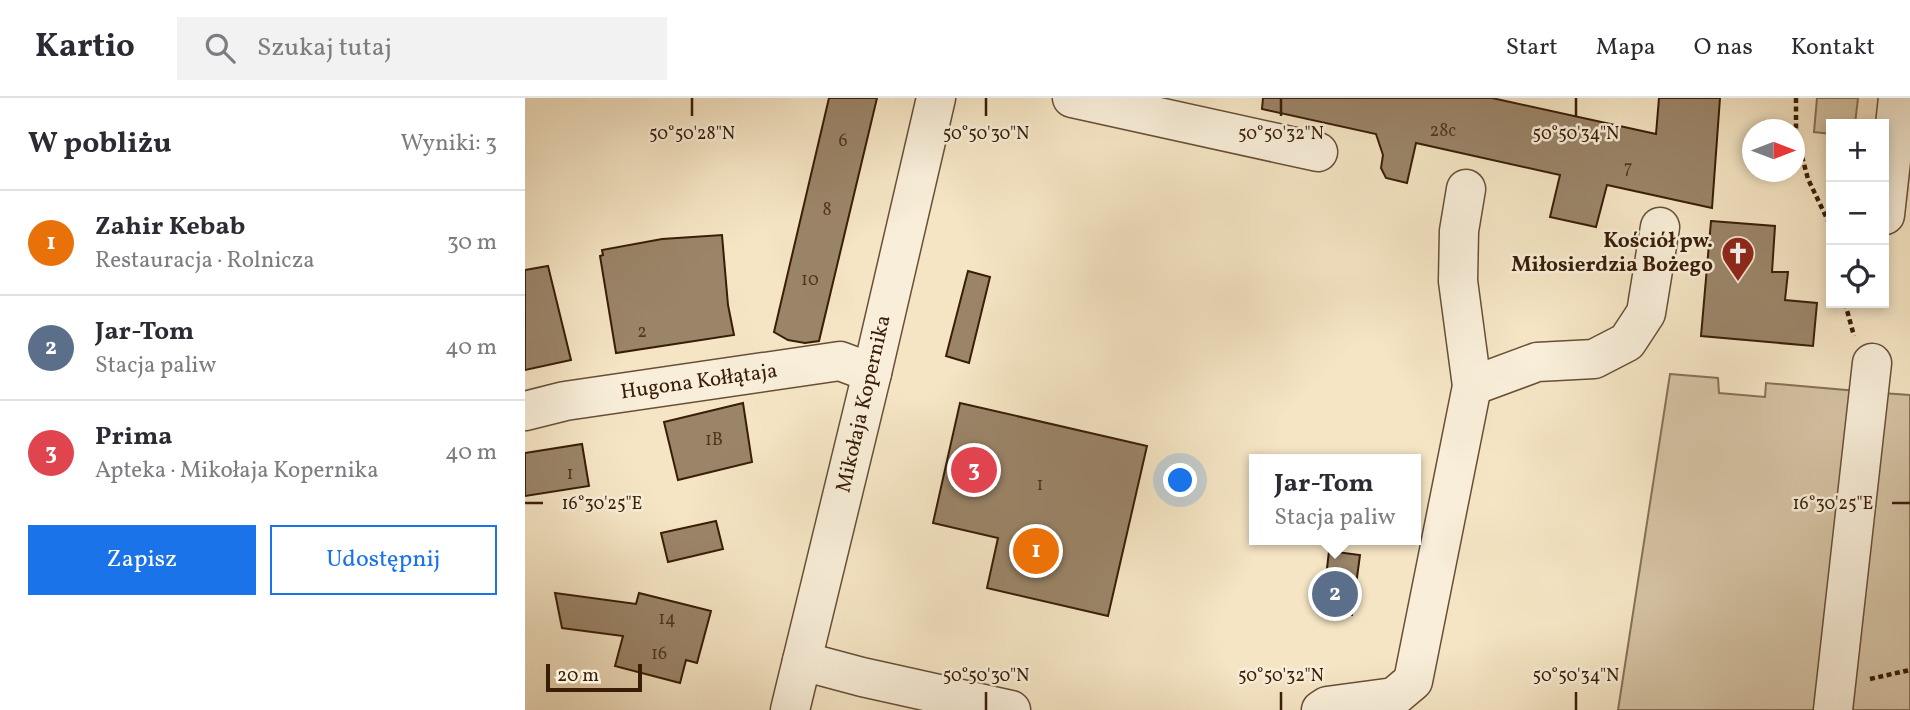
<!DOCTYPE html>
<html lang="pl">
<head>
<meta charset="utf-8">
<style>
	:root { --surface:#fff; --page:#f2f2f3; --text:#2b2b33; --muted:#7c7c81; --line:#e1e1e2; --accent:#1a73e8 }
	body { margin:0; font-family:Vollkorn,serif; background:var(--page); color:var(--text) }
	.controls { position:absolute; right:21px; top:21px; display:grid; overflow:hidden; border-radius:0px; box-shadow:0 4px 10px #0003 }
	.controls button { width:63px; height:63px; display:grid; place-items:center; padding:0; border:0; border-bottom:2px solid var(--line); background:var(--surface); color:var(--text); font:35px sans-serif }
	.compass { position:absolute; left:1217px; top:21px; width:63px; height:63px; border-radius:50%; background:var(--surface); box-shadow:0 4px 10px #0003; rotate:90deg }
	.scale { position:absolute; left:21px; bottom:18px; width:96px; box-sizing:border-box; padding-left:7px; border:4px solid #391d07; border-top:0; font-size:19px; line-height:24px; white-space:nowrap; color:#391d07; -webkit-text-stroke:5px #f8eed9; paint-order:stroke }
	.you { position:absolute; left:656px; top:383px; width:24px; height:24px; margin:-18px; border:5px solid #fff; border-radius:50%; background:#1a73e8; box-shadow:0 0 0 10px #1a73e833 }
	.badge { display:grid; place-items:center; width:46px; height:46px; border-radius:50%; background:var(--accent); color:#fff; font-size:23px; font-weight:700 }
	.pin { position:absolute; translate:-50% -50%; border:4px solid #fff; box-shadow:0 2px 7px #0006 }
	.popup { position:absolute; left:724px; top:356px; width:172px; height:91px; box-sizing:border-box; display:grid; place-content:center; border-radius:0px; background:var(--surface); filter:drop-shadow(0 2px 5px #0005); font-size:23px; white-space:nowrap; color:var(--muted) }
	.popup b { font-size:26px; color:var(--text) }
	.popup::after { content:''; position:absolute; left:50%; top:100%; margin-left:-14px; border:14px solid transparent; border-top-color:var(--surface) }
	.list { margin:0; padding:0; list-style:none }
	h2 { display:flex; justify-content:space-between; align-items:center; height:91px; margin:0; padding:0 28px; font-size:30px }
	h2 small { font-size:23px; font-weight:400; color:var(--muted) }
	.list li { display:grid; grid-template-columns:46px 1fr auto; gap:21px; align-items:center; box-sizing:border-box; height:105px; padding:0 28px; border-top:2px solid var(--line) }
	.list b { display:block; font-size:26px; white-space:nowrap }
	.list p { margin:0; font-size:23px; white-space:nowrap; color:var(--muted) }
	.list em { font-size:23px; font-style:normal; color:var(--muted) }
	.actions { display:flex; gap:14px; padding:21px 28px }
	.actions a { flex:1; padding:16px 0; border:2px solid var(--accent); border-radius:0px; text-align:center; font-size:24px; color:var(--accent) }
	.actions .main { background:var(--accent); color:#fff }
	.icon { flex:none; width:38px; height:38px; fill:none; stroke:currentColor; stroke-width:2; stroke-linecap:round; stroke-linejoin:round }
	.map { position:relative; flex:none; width:1385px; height:612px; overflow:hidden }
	header { display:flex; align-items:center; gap:42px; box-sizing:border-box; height:98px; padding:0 35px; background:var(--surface); border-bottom:2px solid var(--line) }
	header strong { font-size:33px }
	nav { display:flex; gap:38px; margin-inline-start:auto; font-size:24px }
	.search { width:490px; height:63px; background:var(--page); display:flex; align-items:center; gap:18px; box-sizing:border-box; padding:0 24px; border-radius:0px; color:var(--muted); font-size:26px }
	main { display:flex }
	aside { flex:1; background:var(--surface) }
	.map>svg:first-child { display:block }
	.green { fill:#d5c3a4; stroke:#877056; stroke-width:2 }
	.building { fill:#9b8569; stroke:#391d07; stroke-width:2 }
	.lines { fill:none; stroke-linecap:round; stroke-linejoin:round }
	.minor-casing { stroke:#684f36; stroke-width:41 }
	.path { stroke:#391d07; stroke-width:4.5; stroke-dasharray:5 3.5; stroke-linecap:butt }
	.minor { stroke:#f8eed9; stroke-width:38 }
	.ticks { fill:none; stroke:#391d07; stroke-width:2.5 }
	.labels { text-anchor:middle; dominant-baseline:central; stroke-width:5; stroke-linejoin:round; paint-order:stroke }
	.number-label { font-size:18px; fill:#523720 }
	.poi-label { font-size:21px; font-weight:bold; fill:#391d07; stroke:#f8eed9; text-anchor:end }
	.street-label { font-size:21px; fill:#391d07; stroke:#f8eed9 }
	.ticks-label { font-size:18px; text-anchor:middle; fill:#391d07; stroke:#f8eed9; stroke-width:5; stroke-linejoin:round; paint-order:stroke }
</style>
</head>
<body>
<header>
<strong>Kartio</strong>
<div class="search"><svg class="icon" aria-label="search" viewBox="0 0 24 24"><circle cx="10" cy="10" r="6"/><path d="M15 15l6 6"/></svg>Szukaj tutaj</div>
<nav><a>Start</a><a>Mapa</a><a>O nas</a><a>Kontakt</a></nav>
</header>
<main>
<aside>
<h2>W pobliżu<small>Wyniki: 3</small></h2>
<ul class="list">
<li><span class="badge" style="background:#e8710a">1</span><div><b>Zahir Kebab</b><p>Restauracja · Rolnicza</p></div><em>30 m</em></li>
<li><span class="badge" style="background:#5c6f8a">2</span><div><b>Jar-Tom</b><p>Stacja paliw</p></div><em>40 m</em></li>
<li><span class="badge" style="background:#e0444e">3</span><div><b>Prima</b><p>Apteka · Mikołaja Kopernika</p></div><em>40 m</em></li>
</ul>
<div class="actions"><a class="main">Zapisz</a><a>Udostępnij</a></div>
</aside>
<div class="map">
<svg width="1385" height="612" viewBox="0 0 1385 612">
	<rect width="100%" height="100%" fill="#f5e5c4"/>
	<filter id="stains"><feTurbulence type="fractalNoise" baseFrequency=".00286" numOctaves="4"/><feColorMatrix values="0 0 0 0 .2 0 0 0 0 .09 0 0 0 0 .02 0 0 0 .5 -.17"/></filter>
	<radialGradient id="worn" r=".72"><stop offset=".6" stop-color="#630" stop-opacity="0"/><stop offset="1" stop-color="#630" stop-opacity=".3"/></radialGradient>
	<g class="green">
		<path d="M1292,0H1333L1330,26H1306V36L1289,34Z"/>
		<path d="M1145,276L1193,280L1194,295L1240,299L1241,285L1332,293L1294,612H1093Z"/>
		<path d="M1357,295L1385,297V612H1325Z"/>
	</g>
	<g class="building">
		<path d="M304,0H352L294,243L280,245L263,242L249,234Z"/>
		<path d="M738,0H967L1131,36L1134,0H1195L1187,110L1082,87L1071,129L1025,119L1035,77L891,45L882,85L861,80L856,70L858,57L851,36L737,11Z"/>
		<path d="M1186,123L1250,128L1247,174H1263L1260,202L1292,205L1288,248L1176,238Z"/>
		<path d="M197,137L203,207L209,237L91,255L75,158L78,157L77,152L137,141Z"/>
		<path d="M23,168L46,262L0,272V172Z"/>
		<path d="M443,173L465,179L444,265L421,258Z"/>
		<path d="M218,305L227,364L153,382L139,324Z"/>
		<path d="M435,305L622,348L583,518L462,490L473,440L408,425Z"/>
		<path d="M57,346L64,388L0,398V355Z"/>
		<path d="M191,423L198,451L143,464L136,435Z"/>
		<path d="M804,453L835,457L827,517L797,514Z"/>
		<path d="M30,495L111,506L114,495L186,513L172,565L161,562L155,585L90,568L98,538L37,530Z"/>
	</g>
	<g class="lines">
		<defs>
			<g id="minor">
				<path d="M547,0L793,54"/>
				<path d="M1360,117L1373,0"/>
				<path d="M947,288L1012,264L1069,261L1102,244L1121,215L1135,129"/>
				<path d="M0,313L40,303L315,263L347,275"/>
				<path d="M277,563L337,579L486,612"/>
				<path d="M265,612L347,275L411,0"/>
				<path d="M796,612L802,608L869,599L888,583L947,288L933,183L934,133L941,91"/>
				<path d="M1308,612L1347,265"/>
			</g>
		</defs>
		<use href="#minor" class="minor-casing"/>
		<g class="path">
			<path d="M1271,0V36L1283,81L1306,129"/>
			<path d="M1320,205L1329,238"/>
			<path d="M1345,581L1385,572"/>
		</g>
		<use href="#minor" class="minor"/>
	</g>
	<path class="ticks" d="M167,0V18M461,0V18M756,0V18M1051,0V18M0,405H18M1367,405H1385M461,594V612M756,594V612M1051,594V612"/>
	<defs>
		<symbol id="church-pin" viewBox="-11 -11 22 30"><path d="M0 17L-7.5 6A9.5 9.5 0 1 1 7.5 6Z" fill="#8f2418" stroke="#f8eed9"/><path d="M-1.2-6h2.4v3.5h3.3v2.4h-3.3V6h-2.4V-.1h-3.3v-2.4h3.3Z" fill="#fff"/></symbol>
	</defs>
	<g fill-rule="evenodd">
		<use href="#church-pin" x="1194" y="136" width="38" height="52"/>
	</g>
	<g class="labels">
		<g class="number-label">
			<text x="918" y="33">28c</text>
			<text x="318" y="43">6</text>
			<text x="1103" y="70">7</text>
			<text x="302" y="112">8</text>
			<text x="285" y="182">10</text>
			<text x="117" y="234">2</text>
			<text x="189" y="342">1B</text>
			<text x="45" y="376">1</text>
			<text x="515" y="387">1</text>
			<text x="142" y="521">14</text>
			<text x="134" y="556">16</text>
		</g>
		<g class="poi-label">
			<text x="1188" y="143">Kościół pw.<tspan x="1188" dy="24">Miłosierdzia Bożego</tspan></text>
		</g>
		<g class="street-label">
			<text transform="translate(174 284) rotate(-8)">Hugona Kołłątaja</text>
			<text transform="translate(339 306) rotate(-77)">Mikołaja Kopernika</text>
		</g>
	</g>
	<g class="ticks-label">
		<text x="167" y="41">50°50'28"N</text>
		<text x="461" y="41">50°50'30"N</text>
		<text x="756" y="41">50°50'32"N</text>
		<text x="1051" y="41">50°50'34"N</text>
		<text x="1308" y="411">16°30'25"E</text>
		<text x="77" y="411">16°30'25"E</text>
		<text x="461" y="583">50°50'30"N</text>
		<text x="756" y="583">50°50'32"N</text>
		<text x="1051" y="583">50°50'34"N</text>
	</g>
	<rect width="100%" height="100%" filter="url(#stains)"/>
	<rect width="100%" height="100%" fill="url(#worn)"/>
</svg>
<div class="controls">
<button>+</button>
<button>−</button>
<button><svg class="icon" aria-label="locate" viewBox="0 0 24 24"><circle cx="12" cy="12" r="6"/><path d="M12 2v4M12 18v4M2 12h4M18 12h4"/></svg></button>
</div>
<svg class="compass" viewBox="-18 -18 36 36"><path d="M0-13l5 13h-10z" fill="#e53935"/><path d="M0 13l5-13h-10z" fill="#7c7c81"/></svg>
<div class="scale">20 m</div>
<div class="you"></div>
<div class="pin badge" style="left:511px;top:453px;background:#e8710a">1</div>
<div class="pin badge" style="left:810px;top:496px;background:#5c6f8a">2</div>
<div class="popup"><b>Jar-Tom</b>Stacja paliw</div>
<div class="pin badge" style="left:449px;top:372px;background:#e0444e">3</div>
</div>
</main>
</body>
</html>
